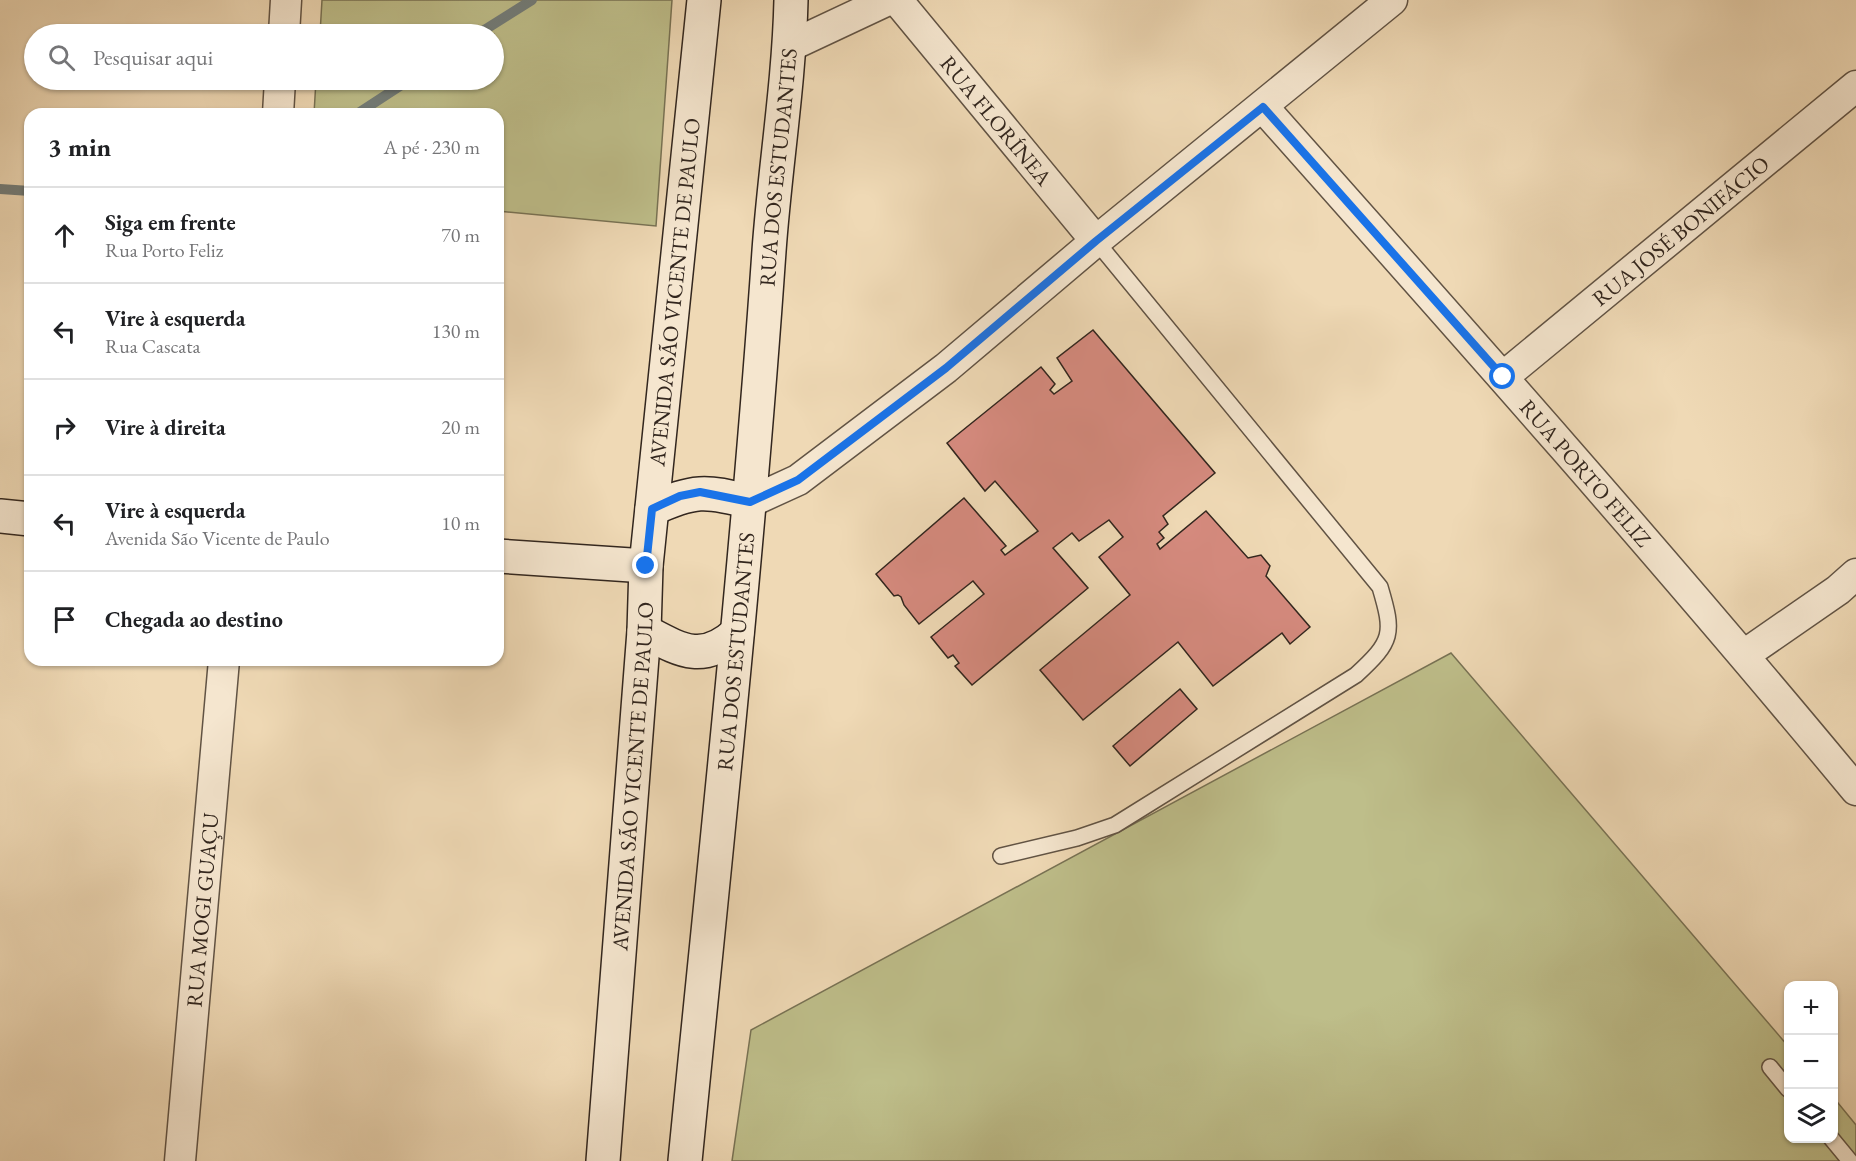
<!DOCTYPE html>
<html lang="pt">
<head>
<meta charset="utf-8">
<style>
	:root { --surface:#fff; --page:#f2f2f2; --text:#202124; --muted:#757577; --line:#e0e0e0 }
	body { margin:0; font-family:"EB Garamond",serif; background:var(--page); color:var(--text) }
	.controls { position:absolute; right:18px; bottom:18px; display:grid; overflow:hidden; border-radius:12px; box-shadow:0 2px 4px #0004 }
	.controls button { width:54px; height:54px; display:grid; place-items:center; padding:0; border:0; border-bottom:2px solid var(--line); background:var(--surface); color:var(--text); font:30px sans-serif }
	.stop { position:absolute; width:18px; height:18px; margin:-14px; border:4px solid #1a73e8; border-radius:50%; background:#fff }
	.stop.end { background:#1a73e8; border-color:#fff; box-shadow:0 2px 6px #0008 }
	.list { margin:0; padding:0; list-style:none }
	h2 { display:flex; justify-content:space-between; align-items:center; height:78px; margin:0; padding:0 24px; font-size:26px }
	h2 small { font-size:20px; font-weight:400; color:var(--muted) }
	.list li { display:grid; grid-template-columns:39px 1fr auto; gap:18px; align-items:center; box-sizing:border-box; height:96px; padding:0 24px; border-top:2px solid var(--line) }
	.list b { display:block; font-size:22px; white-space:nowrap }
	.list p { margin:0; font-size:20px; white-space:nowrap; color:var(--muted) }
	.list em { font-size:20px; font-style:normal; color:var(--muted) }
	.icon { flex:none; width:33px; height:33px; fill:none; stroke:currentColor; stroke-width:2; stroke-linecap:round; stroke-linejoin:round }
	.map { position:relative; flex:none; width:1856px; height:1161px; overflow:hidden }
	.search { position:absolute; background:var(--surface); box-shadow:0 2px 4px #0004; left:24px; top:24px; width:480px; height:66px; display:flex; align-items:center; gap:15px; box-sizing:border-box; padding:0 21px; border-radius:33px; color:var(--muted); font-size:22px }
	.panel { position:absolute; background:var(--surface); box-shadow:0 2px 4px #0004; left:24px; top:108px; width:480px; height:558px; border-radius:18px }
	.map>svg:first-child { display:block }
	.green { fill:#bebe8a; stroke:#787254; stroke-width:1.5 }
	.lines { fill:none; stroke-linecap:round; stroke-linejoin:round }
	.stream { stroke:#737d7a; stroke-width:10 }
	.building { fill:#d58a7e; stroke:#32261e; stroke-width:1.5 }
	.service-casing { stroke:#615344; stroke-width:18 }
	.minor-casing { stroke:#615344; stroke-width:33 }
	.secondary-casing { stroke:#32261e; stroke-width:36 }
	.service { stroke:#f5e6cf; stroke-width:15 }
	.minor { stroke:#f5e6cf; stroke-width:30 }
	.secondary { stroke:#f5e6cf; stroke-width:33 }
	.route { stroke:#1a73e8; stroke-width:8 }
	.labels { text-anchor:middle; dominant-baseline:central; stroke-width:4.5; stroke-linejoin:round; paint-order:stroke }
	.street-label { font-size:22px; fill:#32261e; stroke:#f5e6cf }
</style>
</head>
<body>
<div class="map">
<svg width="1856" height="1161" viewBox="0 0 1856 1161">
	<rect width="100%" height="100%" fill="#efd9b5"/>
	<filter id="stains"><feTurbulence type="fractalNoise" baseFrequency=".00333" numOctaves="4"/><feColorMatrix values="0 0 0 0 .2 0 0 0 0 .09 0 0 0 0 .02 0 0 0 .5 -.17"/></filter>
	<radialGradient id="worn" r=".72"><stop offset=".6" stop-color="#630" stop-opacity="0"/><stop offset="1" stop-color="#630" stop-opacity=".3"/></radialGradient>
	<g class="green">
		<path d="M322,0H672L656,226L498,211V114H314L316,80H494V34H320Z"/>
		<path d="M1451,653L1788,1046V1138H1834V1098L1856,1125V1161H732L751,1030Z"/>
	</g>
	<g class="lines">
		<g class="stream">
			<path d="M478,34L532,0"/>
			<path d="M357,114L409,80"/>
			<path d="M0,189L30,191"/>
		</g>
	</g>
	<g class="building">
		<path d="M1093,330L1215,473L1163,516L1168,524L1159,532L1164,538L1157,544L1160,549L1206,511L1248,558L1261,555L1270,566L1266,576L1310,627L1290,644L1282,633L1213,686L1178,642L1083,720L1040,670L1130,595L1099,557L1123,537L1109,520L1079,541L1072,533L1053,548L1088,588L972,685L955,666L959,663L953,655L948,658L931,637L984,594L973,581L919,624L904,605L901,597L898,595L894,596L876,574L964,498L1006,546L1001,550L1005,555L1038,531L995,481L985,491L947,443L1041,367L1055,384L1050,390L1054,394L1072,381L1057,358Z"/>
		<path d="M1180,689L1197,709L1130,766L1113,746Z"/>
	</g>
	<g class="lines">
		<defs>
			<g id="service">
				<path d="M1001,856L1077,838L1115,825L1356,675C1393,641 1394,634 1380,587L1096,241"/>
				<path d="M1770,1067L1788,1089"/>
				<path d="M1831,1138L1850,1161"/>
			</g>
			<g id="minor">
				<path id="s1" d="M897,0L1096,241"/>
				<path d="M284,34L286,0"/>
				<path d="M790,46L888,0"/>
				<path id="s2" d="M1263,107C1463,332 1664,558 1856,790"/>
				<path d="M278,114L280,80"/>
				<path id="s3" d="M1503,377L1856,86"/>
				<path d="M750,502L798,480L946,368L1096,241L1392,0"/>
				<path d="M1744,655L1838,590L1856,574"/>
				<path id="s4" d="M180,1161L224,660"/>
			</g>
			<g id="secondary">
				<path d="M652,509C694,490 705,490 750,502"/>
				<path d="M0,516L30,519"/>
				<path d="M498,556L646,566"/>
				<path d="M644,631C680,650 702,665 737,633"/>
				<path id="s5" d="M603,1161L644,631L646,566L704,0"/>
				<path id="s6" d="M685,1161C715,858 748,555 769,251C775,167 789,84 791,0"/>
			</g>
		</defs>
		<use href="#service" class="service-casing"/>
		<use href="#minor" class="minor-casing"/>
		<use href="#secondary" class="secondary-casing"/>
		<use href="#service" class="service"/>
		<use href="#minor" class="minor"/>
		<use href="#secondary" class="secondary"/>
	</g>
	<g class="lines">
		<path class="route" d="M646,566L652,509L680,496L700,492L750,502L798,480L946,368L1096,241L1263,107L1503,377"/>
	</g>
	<g class="labels">
		<g class="street-label">
			<text stroke="none"><textPath href="#s1" startOffset="156">RUA FLORÍNEA</textPath></text>
			<text stroke="none"><textPath href="#s6" startOffset="998">RUA DOS ESTUDANTES</textPath></text>
			<text stroke="none"><textPath href="#s3" startOffset="230">RUA JOSÉ BONIFÁCIO</textPath></text>
			<text stroke="none"><textPath href="#s5" startOffset="872">AVENIDA SÃO VICENTE DE PAULO</textPath></text>
			<text stroke="none"><textPath href="#s2" startOffset="488">RUA PORTO FELIZ</textPath></text>
			<text stroke="none"><textPath href="#s6" startOffset="512">RUA DOS ESTUDANTES</textPath></text>
			<text stroke="none"><textPath href="#s5" startOffset="386">AVENIDA SÃO VICENTE DE PAULO</textPath></text>
			<text stroke="none"><textPath href="#s4" startOffset="252">RUA MOGI GUAÇU</textPath></text>
		</g>
	</g>
	<rect width="100%" height="100%" filter="url(#stains)"/>
	<rect width="100%" height="100%" fill="url(#worn)"/>
</svg>
<div class="controls">
<button>+</button>
<button>−</button>
<button><svg class="icon" aria-label="layers" viewBox="0 0 24 24"><path d="M12 4l9 5-9 5-9-5zM3 14l9 5 9-5"/></svg></button>
</div>
<div class="stop" style="left:1503px;top:377px"></div>
<div class="stop end" style="left:646px;top:566px"></div>
<div class="search"><svg class="icon" aria-label="search" viewBox="0 0 24 24"><circle cx="10" cy="10" r="6"/><path d="M15 15l6 6"/></svg>Pesquisar aqui</div>
<section class="panel">
<h2>3 min<small>A pé · 230 m</small></h2>
<ul class="list">
<li><svg class="icon" aria-label="ahead" viewBox="0 0 24 24"><path d="M12 20V5M6 11l6-6 6 6"/></svg><div><b>Siga em frente</b><p>Rua Porto Feliz</p></div><em>70 m</em></li>
<li><svg class="icon" aria-label="left" viewBox="0 0 24 24"><path d="M17 20v-9H6M10 6l-5 5 5 5"/></svg><div><b>Vire à esquerda</b><p>Rua Cascata</p></div><em>130 m</em></li>
<li><svg class="icon" aria-label="right" viewBox="0 0 24 24"><path d="M7 20v-9h11M14 6l5 5-5 5"/></svg><div><b>Vire à direita</b></div><em>20 m</em></li>
<li><svg class="icon" aria-label="left" viewBox="0 0 24 24"><path d="M17 20v-9H6M10 6l-5 5 5 5"/></svg><div><b>Vire à esquerda</b><p>Avenida São Vicente de Paulo</p></div><em>10 m</em></li>
<li><svg class="icon" aria-label="arrive" viewBox="0 0 24 24"><path d="M6 21V4h12l-3 4 3 4H6"/></svg><div><b>Chegada ao destino</b></div></li>
</ul>
</section>
</div>
</body>
</html>
